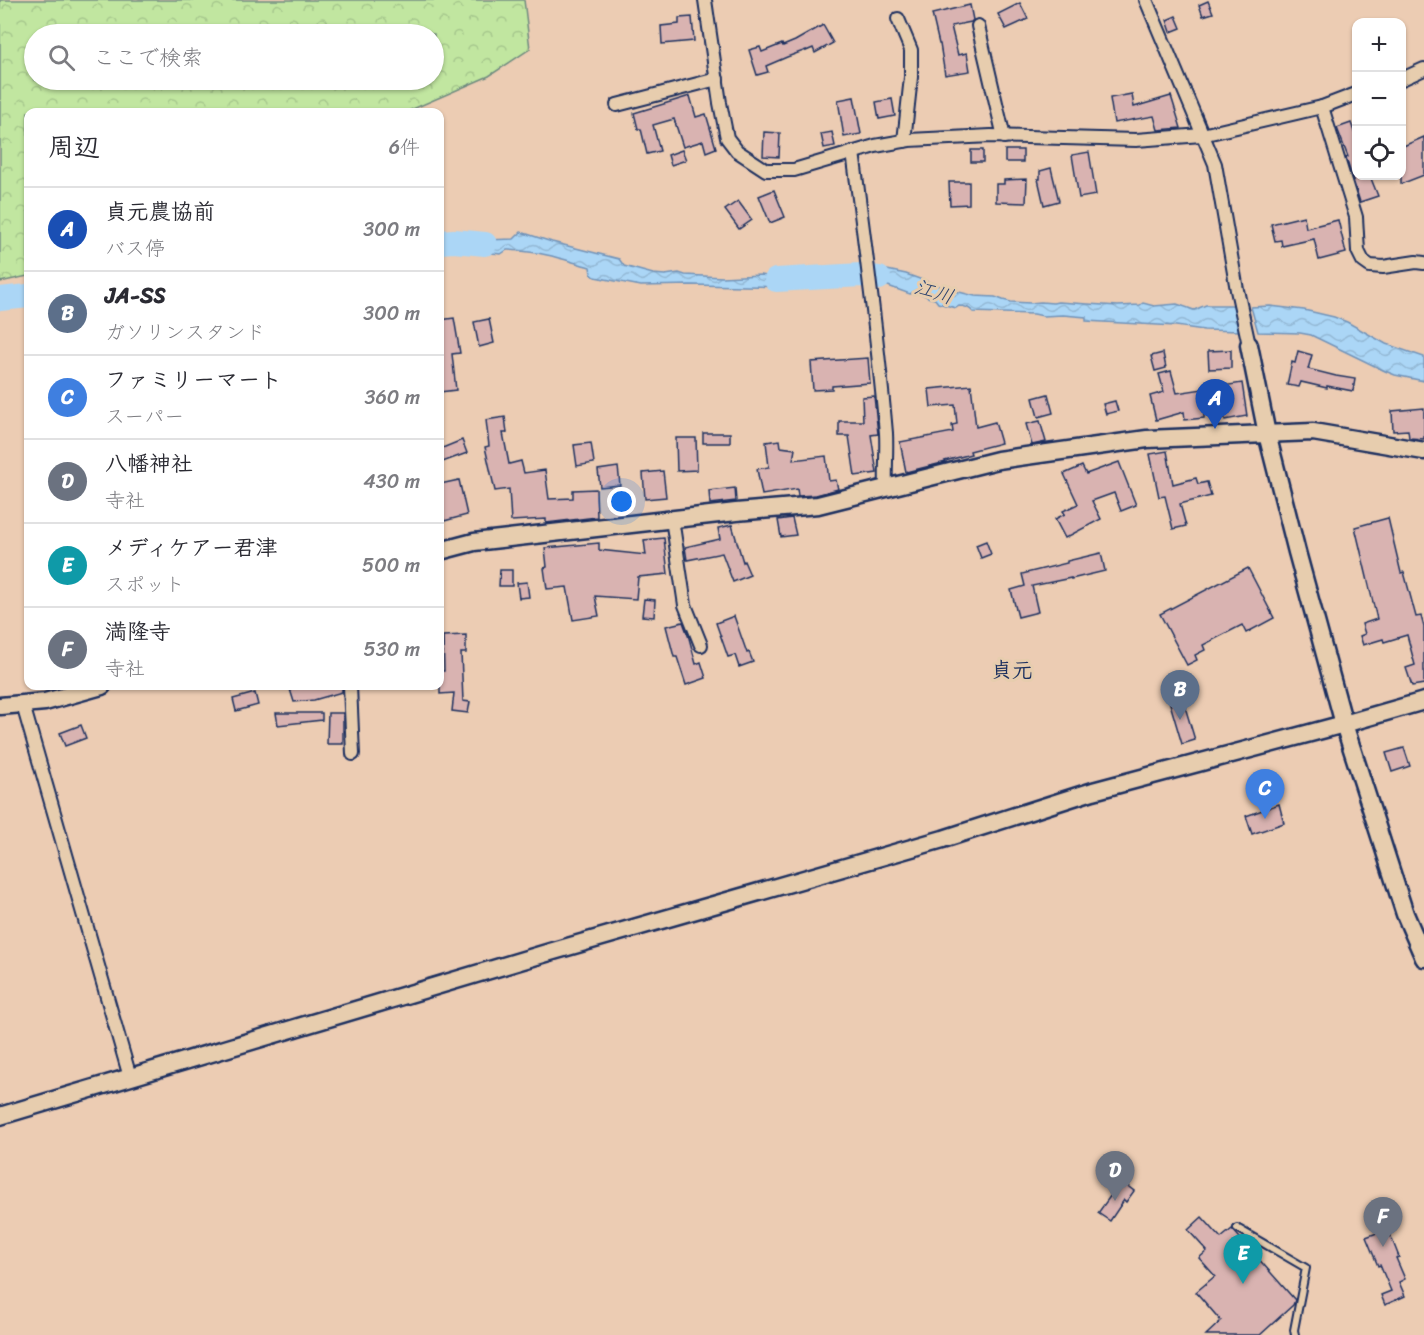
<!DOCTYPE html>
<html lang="ja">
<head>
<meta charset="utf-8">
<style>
	:root { --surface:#fff; --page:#f2f2f3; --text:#2b2b33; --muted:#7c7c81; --line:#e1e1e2; --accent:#ea580c }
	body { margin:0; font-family:Sriracha,"Klee One",sans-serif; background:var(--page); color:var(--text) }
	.controls { position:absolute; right:18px; top:18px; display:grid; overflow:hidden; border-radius:12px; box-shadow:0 2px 4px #0004 }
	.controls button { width:54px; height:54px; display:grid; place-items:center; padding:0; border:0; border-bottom:2px solid var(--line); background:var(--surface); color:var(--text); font:30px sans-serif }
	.you { position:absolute; left:622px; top:502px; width:21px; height:21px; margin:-15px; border:4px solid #fff; border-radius:50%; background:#1a73e8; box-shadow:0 0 0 9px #1a73e833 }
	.badge { display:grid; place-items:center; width:39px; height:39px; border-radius:50%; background:var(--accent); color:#fff; font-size:20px; font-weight:700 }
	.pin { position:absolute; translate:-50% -50px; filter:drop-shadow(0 2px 3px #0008) }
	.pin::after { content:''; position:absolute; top:32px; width:21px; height:18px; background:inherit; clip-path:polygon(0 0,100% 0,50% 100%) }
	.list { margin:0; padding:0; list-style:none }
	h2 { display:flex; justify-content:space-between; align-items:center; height:78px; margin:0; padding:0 24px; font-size:26px }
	h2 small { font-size:20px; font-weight:400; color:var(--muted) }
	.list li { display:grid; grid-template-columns:39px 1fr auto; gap:18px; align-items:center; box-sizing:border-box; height:84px; padding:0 24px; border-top:2px solid var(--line) }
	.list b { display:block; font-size:22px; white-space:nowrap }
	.list p { margin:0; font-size:20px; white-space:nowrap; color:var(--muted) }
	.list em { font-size:20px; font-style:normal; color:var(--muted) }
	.icon { flex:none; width:33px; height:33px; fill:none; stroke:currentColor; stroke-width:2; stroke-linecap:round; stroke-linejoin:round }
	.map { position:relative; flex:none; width:1424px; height:1335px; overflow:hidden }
	.search { position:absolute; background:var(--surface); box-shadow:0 2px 4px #0004; left:24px; top:24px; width:420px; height:66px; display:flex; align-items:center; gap:15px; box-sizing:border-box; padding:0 21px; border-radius:33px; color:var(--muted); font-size:22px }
	.panel { position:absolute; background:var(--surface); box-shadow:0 2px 4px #0004; left:24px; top:108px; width:420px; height:582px; border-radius:12px }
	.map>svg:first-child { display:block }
	.forest { fill:url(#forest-crowns); stroke:#6e8a7f; stroke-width:1.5; fill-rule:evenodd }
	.water { fill:url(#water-waves); stroke:#7193b9; stroke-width:1.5 }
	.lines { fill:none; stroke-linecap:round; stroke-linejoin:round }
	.river { stroke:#abd6f6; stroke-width:24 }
	.building { fill:#d9b3b1; stroke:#1b2f5e; stroke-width:1.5 }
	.service-casing { stroke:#1b2f5e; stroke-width:10 }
	.minor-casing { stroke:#1b2f5e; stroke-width:16 }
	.tertiary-casing { stroke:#1b2f5e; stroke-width:21 }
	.service { stroke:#e7cdae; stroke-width:6 }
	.minor { stroke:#e7cdae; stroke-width:12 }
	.tertiary { stroke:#e7cdae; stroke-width:16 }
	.labels { text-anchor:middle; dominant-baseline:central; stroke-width:6; stroke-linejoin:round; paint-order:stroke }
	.water-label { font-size:20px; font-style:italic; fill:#29406d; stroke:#e7cdae }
	.quarter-label { font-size:21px; font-weight:bold; fill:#1b2f5e; stroke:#e7cdae }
</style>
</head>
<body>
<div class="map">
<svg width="1424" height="1335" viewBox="0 0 1424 1335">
	<defs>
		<pattern id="forest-crowns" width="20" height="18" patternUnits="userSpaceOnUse" patternTransform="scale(1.5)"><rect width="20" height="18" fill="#c1e6a0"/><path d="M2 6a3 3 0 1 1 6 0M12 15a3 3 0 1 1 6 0" fill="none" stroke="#a5c68c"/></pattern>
		<pattern id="water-waves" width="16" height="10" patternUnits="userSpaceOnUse" patternTransform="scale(1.5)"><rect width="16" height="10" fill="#abd6f6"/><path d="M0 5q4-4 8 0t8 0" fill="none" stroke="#93b8d5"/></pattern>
	</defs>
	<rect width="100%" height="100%" fill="#ecccb3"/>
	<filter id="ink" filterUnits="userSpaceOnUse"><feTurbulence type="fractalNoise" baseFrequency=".0167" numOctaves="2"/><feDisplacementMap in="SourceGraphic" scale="12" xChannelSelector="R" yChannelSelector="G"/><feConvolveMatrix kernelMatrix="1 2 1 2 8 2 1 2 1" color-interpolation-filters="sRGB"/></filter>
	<g filter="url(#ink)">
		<path class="forest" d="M0,0H524L530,49L489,76L406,112H28V276L0,282ZM34,34H434V80H34Z"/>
		<g class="water">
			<path d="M521,232L552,242L619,259L624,266L653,274L665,275L679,273L685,275L722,277L761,275L773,277L804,276L807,279L804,286L792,287L691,285L641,286L595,277L591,274L590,267C575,263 561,258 547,255C534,252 520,251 507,250L501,254L463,250L462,245L454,241L514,239Z"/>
			<path d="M873,267L906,274L947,289L975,296L995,297L1003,300L1011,302L1030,303L1041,302L1053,303L1058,302L1118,306L1140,305L1143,303L1154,306L1177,304L1194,310L1206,305H1233L1240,331L1204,330L1176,326L1086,321V317L1063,315L1043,316L1034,314L973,312C969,307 965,306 959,306L956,308L938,303L935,299C925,299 920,288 910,294L888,286L883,285L876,288Z"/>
			<path d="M851,270H863L864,280H849L846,276Z"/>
			<path d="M1270,306L1304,310L1334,317L1347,322L1386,344L1424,357V381L1395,375L1385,371L1311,335L1300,333L1258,332L1251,307Z"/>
		</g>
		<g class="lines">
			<g class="river">
				<path d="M440,242L454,241L485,244"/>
				<path d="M776,280L861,275L879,278"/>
				<path d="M0,299L28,296"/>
			</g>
		</g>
		<g class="building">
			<path d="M1208,1L1213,13L1203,16L1199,5Z"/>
			<path d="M1020,3L1028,19L1006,29L998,14Z"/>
			<path d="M970,5L973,20L971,22L951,26L958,55L967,53L970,71L945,75L940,44H939L932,14Z"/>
			<path d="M1176,16L1181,28L1171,32L1167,20Z"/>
			<path d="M692,17L694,41L662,44L661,26L679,24V18Z"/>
			<path d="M823,25L833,43L815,53L813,48L806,51V50L787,57L766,66L768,72L757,75L749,50L760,47L762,52L782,44L783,46L795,41Z"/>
			<path d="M1132,94L1134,107L1171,96L1181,128L1158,130L1154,116L1114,123L1110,98Z"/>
			<path d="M690,96L696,117L706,114L716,148L706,152L703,141L683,147L674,119L653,125L660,151L647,154L641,129H638L634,113Z"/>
			<path d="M854,97L861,134L844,137L838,100Z"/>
			<path d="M892,99L895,116L879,119L876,102Z"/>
			<path d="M1351,123L1356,137V176H1370L1378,196L1360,202L1346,158L1348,157L1337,128Z"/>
			<path d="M764,132L780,133L779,157L763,156Z"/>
			<path d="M832,132L835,146L824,148L821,134Z"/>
			<path d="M1424,137V175L1401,184V147Z"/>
			<path d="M682,150L686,160L671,165L668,155Z"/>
			<rect x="971" y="150" width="12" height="12"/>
			<rect x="1005" y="150" width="18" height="12"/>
			<path d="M1089,152L1096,195L1079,198L1072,155Z"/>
			<path d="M1051,168L1059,201L1044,205L1038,179H1040V171Z"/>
			<path d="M1027,179L1026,203L996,202V184H1004V180Z"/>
			<path d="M949,182H969V204L950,205Z"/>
			<path d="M774,190L785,217L770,223L759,196Z"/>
			<path d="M738,201L752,220L739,229L725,210Z"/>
			<path d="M1304,216L1306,228L1338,220L1346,253L1319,260L1314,239L1282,246L1281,240L1275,241L1271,224Z"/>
			<path d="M454,318L460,353L452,354L456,390L440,392V320Z"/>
			<path d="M489,319L494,343L479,347L474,322Z"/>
			<path d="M1231,350V368L1209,369L1208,351Z"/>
			<path d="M1298,351L1312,355L1308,369L1336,376L1355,379L1353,391L1327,386V388L1301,382L1299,387L1287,385L1292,362L1295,363Z"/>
			<path d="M1163,353L1166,368L1155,371L1151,356Z"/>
			<path d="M868,358L870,383L832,386V389L813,390L811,362Z"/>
			<path d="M1171,371L1177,393L1242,383L1247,416L1225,420L1223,410L1204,411V418L1185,420L1184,412L1156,420L1150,396L1164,392L1159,374Z"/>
			<path d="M971,385L976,427L995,422L1001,443L970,451L971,454L945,461L946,462L906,472L900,442L953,432L952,425L957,424L955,405L931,407L929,389Z"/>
			<path d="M1048,394L1053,413L1038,417L1033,398Z"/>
			<path d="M874,396L878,434L871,435L877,473L855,476L849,436H839V421H863L862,397Z"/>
			<path d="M1115,401L1118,411L1106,414L1103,404Z"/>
			<path d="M1424,408V439L1409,438L1408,430L1393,431L1392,411Z"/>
			<path d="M505,417L507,433H503L509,464L521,461L524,473L545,470L549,499L573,498V490L596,489L597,517L546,523V519L511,521L509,489L495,491L485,447L489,446L486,420Z"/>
			<path d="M1040,421L1046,442L1032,445L1026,424Z"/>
			<rect x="703" y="433" width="27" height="10"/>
			<path d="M676,438H696L697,470L677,471Z"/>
			<path d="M462,440L467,453L440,463V449Z"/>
			<path d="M780,440L781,447L795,449L793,460L826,456L829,481L836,480L838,489L816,495L798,496L797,489L762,495L757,469L769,467L766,442Z"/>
			<path d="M591,443L594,463L577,466L574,445Z"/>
			<path d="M1167,451L1173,484L1196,478L1198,484L1207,482L1211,496L1180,504L1186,526L1173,529L1165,496L1159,497L1150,454Z"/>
			<path d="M1119,462L1136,505L1121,511L1114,493L1092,501L1101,519L1065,538L1055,519L1065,514L1063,511L1078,504L1064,474L1082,466L1086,474Z"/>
			<path d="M618,467L620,485L600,487L598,470Z"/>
			<path d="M663,471L666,497L645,499L643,473Z"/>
			<path d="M459,480L467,515L444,521L440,502V484Z"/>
			<path d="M735,488L736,501L710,504L709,491Z"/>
			<path d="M792,518L796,535L781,537L778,520Z"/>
			<path d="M1388,518L1401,573L1404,572L1416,617L1421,616L1424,627V684L1412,686L1406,668L1415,665L1407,635L1384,642L1383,639L1363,645L1360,636L1365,634L1362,624L1377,619L1355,527Z"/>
			<path d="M732,525L743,562L744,561L750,575L733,582L722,553L687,560L685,547L720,539L718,528Z"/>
			<path d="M664,538L668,574L638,577L636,599L595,596L599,616L573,620L567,587L547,589L544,568L547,567L545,548L599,543V550L646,555L644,540Z"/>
			<path d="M986,541L991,554L981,558L976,545Z"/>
			<path d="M1101,553L1105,571L1071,579V578L1032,586L1038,612L1018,617L1011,590L1025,586L1022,574L1067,563V561Z"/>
			<path d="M1248,568L1274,618L1246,633L1242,625L1203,645L1205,650L1195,655L1197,660L1187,665L1160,614Z"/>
			<path d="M500,570H512V586H499Z"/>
			<path d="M527,582L529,597L519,598L517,583Z"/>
			<path d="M644,599L655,600L654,617L642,616Z"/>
			<path d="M734,616L747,653L749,652L753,662L739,667L735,655L728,657L716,623Z"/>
			<path d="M683,622L689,638L696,664L701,662L706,678L686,685L677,657H674L666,626Z"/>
			<path d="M466,635V653H461L463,701L470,702L468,713L452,711L454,693L440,694V671H444L443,636Z"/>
			<path d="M289,686H342V692L314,700L294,702Z"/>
			<path d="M1179,687L1195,740L1182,744L1166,690Z"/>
			<path d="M255,693L258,705L236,711L233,699Z"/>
			<path d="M276,713H322V720L278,725Z"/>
			<path d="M328,713H343V744H327Z"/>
			<path d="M81,725L86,738L65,746L60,733Z"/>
			<path d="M1404,748L1410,766L1392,772L1386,753Z"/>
			<path d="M1279,804L1284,823L1252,834L1246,816Z"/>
			<path d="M1121,1181L1134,1191L1126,1202L1124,1200L1110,1221L1098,1213Z"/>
			<path d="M1202,1217L1221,1238L1232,1229L1295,1300L1293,1305L1260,1335H1206L1221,1321L1196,1292L1215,1276L1199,1258L1207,1251L1188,1230Z"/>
			<path d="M1388,1229L1399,1257L1396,1258L1405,1279L1399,1282L1405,1296L1385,1305L1381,1295L1391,1291L1380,1265L1378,1266L1366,1237Z"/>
		</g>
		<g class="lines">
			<defs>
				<path id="service" d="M1237,1228L1306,1268L1294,1330L1295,1335"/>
				<g id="minor">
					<path d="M705,0L720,103L727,138L737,151L766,170H794L875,146L909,140L991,136L1136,140L1202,135L1322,107L1356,94"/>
					<path d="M1146,0L1215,164L1237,290L1249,345"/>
					<path d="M898,19L911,50V77L904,141"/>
					<path d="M978,26L1004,137"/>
					<path d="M1402,79L1424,69"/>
					<path d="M617,105L717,79"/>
					<path d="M1322,107L1356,217L1358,251L1363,261L1370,266L1383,267L1416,262L1424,263"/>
					<path d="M853,152C865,246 878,339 886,433C887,452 885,470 886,488"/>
					<path d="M672,519L685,605L701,645"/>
					<path d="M350,686L353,754"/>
					<path d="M23,705L130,1077"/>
				</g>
				<g id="tertiary">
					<path d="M1249,345L1267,434L1297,552L1344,724L1405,914L1424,958"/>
					<path d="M440,551L474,542L736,512L818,505L998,460L1147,439L1313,432L1424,451"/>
					<path d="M0,706L45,702L102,686"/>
					<path d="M0,1116L550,952L943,839L1093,791L1344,724L1424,701"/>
				</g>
			</defs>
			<use href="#service" class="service-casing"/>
			<use href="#minor" class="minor-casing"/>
			<use href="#tertiary" class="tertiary-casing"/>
			<use href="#service" class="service"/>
			<use href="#minor" class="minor"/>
			<use href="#tertiary" class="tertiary"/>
		</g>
	</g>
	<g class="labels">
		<g class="water-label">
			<text transform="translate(934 292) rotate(17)">江川</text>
		</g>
		<g class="quarter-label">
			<text x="1012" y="670">貞元</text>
		</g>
	</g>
</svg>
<div class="controls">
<button>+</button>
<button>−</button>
<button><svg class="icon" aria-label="locate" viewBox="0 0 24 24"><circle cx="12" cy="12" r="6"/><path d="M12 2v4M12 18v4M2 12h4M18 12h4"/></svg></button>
</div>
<div class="you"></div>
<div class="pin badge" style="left:1215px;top:429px;background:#1a4fb4">A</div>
<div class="pin badge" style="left:1180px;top:720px;background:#5c6f8a">B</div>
<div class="pin badge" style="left:1265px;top:819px;background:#3f7fe0">C</div>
<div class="pin badge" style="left:1115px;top:1201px;background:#6b7280">D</div>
<div class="pin badge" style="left:1243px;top:1284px;background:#0f9aa8">E</div>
<div class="pin badge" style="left:1383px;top:1247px;background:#6b7280">F</div>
<div class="search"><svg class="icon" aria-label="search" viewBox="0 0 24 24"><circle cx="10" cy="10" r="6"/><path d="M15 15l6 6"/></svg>ここで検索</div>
<section class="panel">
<h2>周辺<small>6件</small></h2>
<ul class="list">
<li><span class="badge" style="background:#1a4fb4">A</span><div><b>貞元農協前</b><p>バス停</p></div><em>300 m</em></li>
<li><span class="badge" style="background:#5c6f8a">B</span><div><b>JA-SS</b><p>ガソリンスタンド</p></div><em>300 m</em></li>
<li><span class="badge" style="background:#3f7fe0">C</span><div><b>ファミリーマート</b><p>スーパー</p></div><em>360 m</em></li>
<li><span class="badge" style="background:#6b7280">D</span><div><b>八幡神社</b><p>寺社</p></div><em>430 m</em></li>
<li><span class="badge" style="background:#0f9aa8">E</span><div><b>メディケアー君津</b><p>スポット</p></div><em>500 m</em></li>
<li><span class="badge" style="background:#6b7280">F</span><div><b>満隆寺</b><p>寺社</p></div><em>530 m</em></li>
</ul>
</section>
</div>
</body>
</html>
